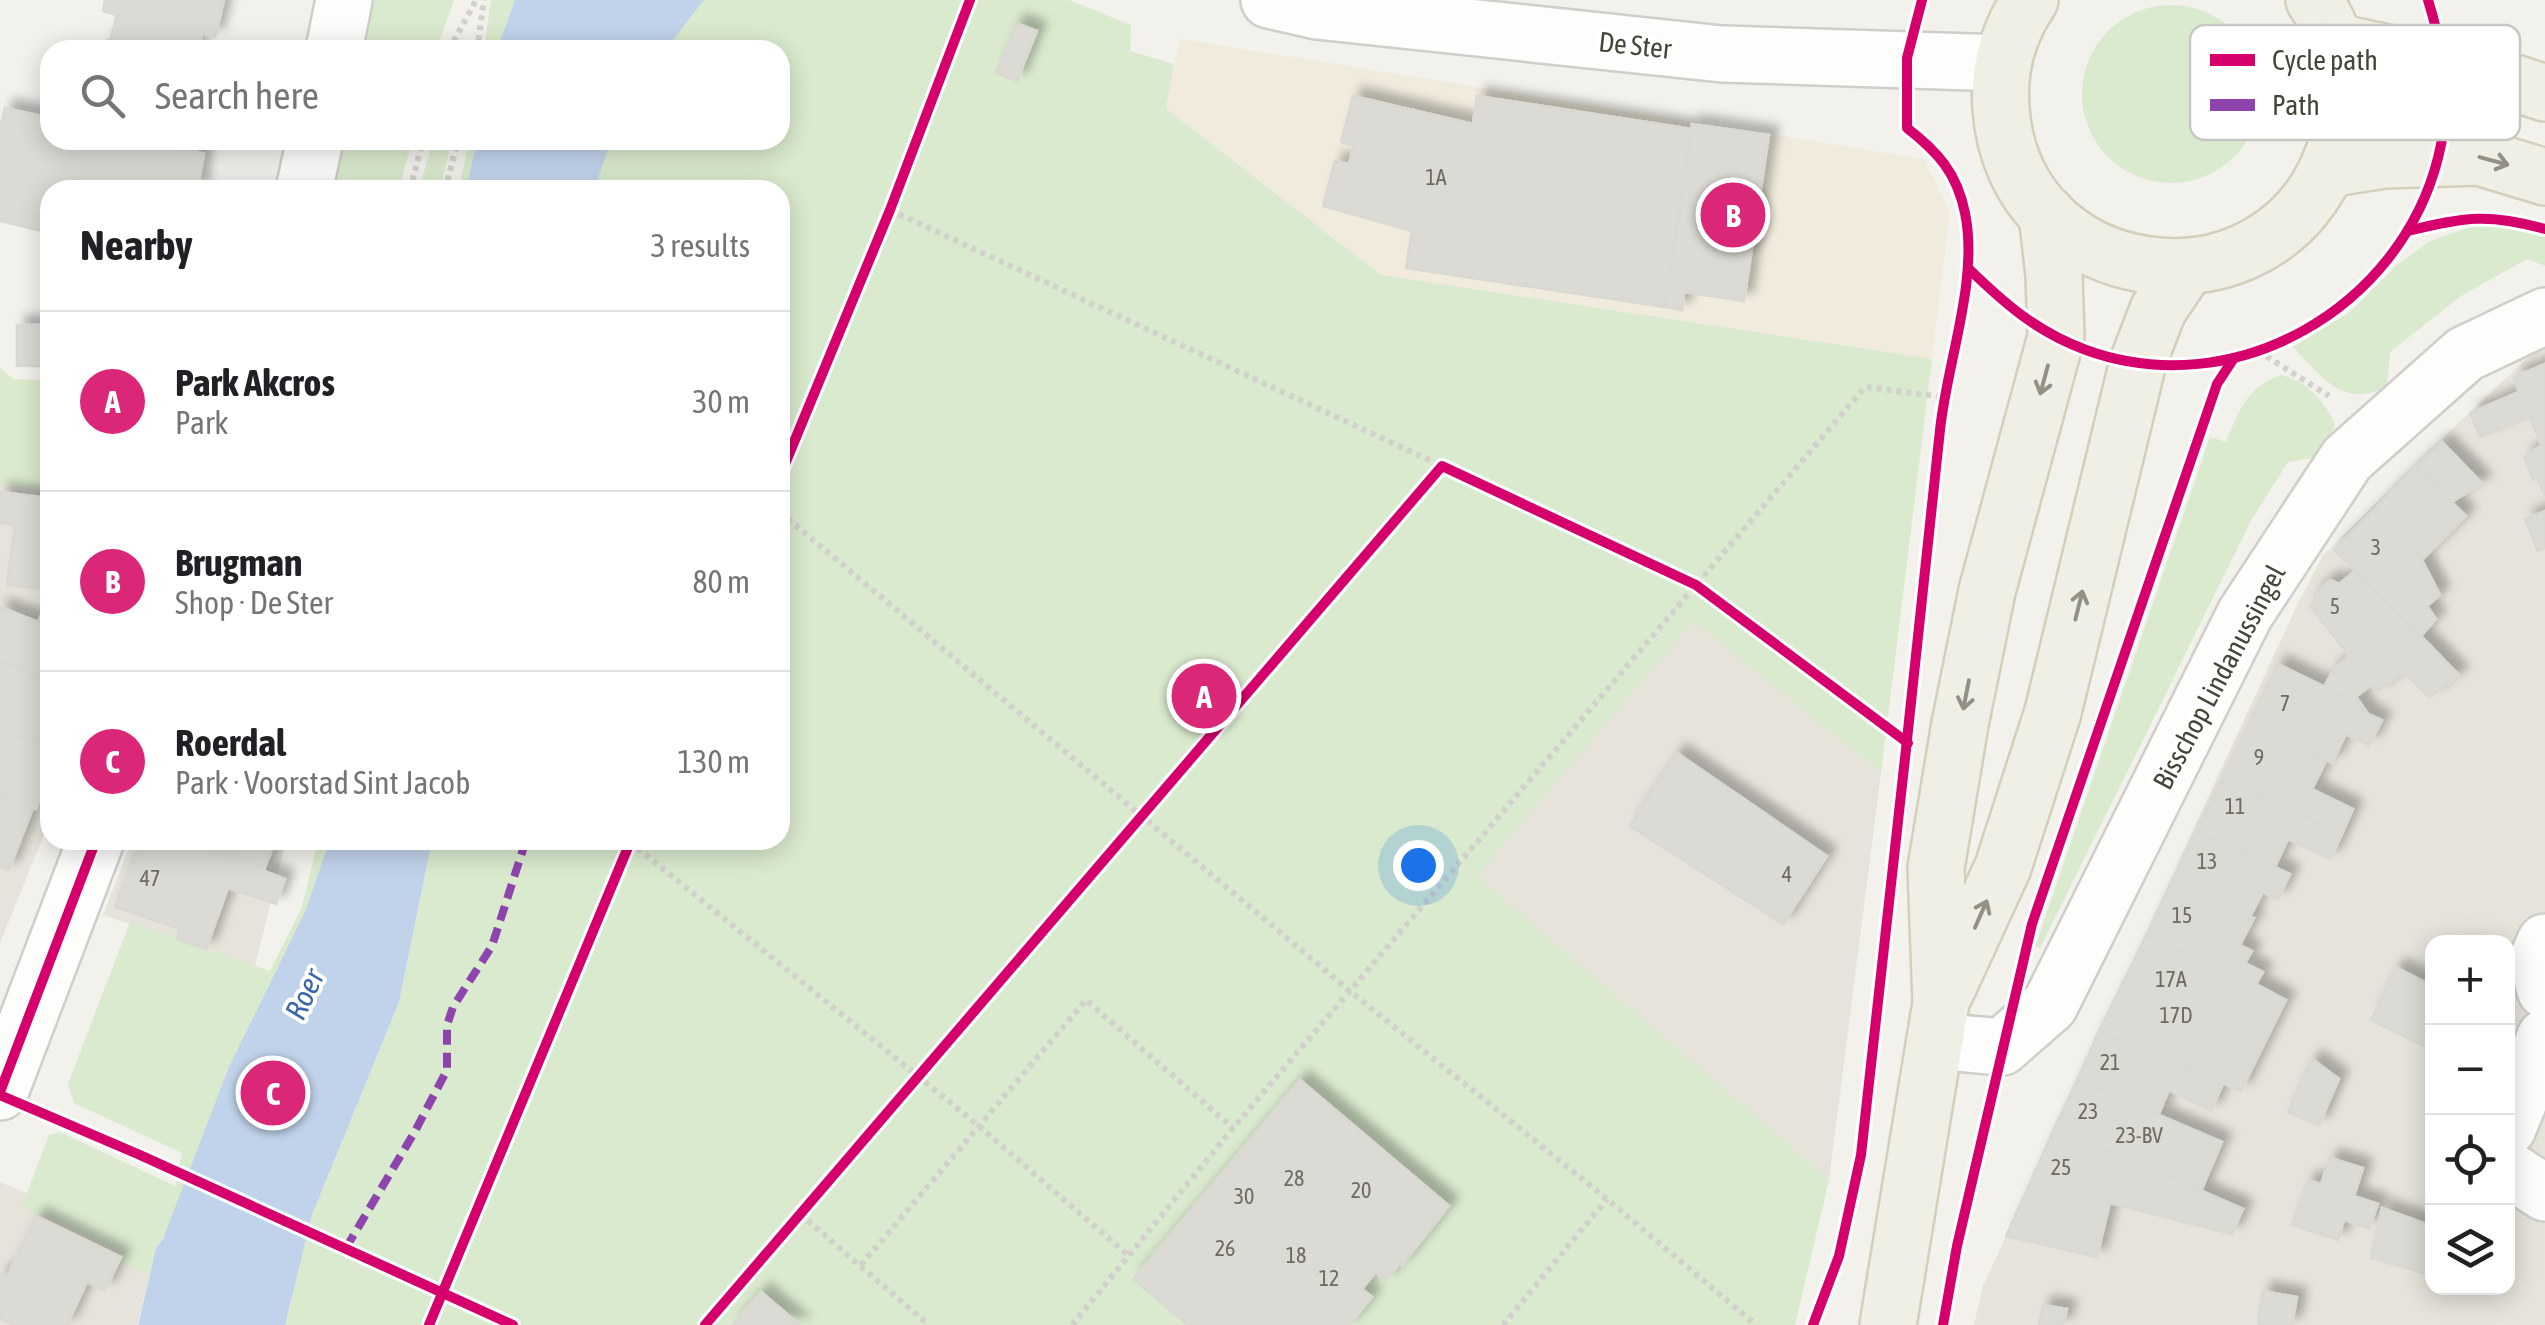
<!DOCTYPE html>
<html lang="en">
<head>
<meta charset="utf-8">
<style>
	:root { --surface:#fff; --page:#f2f2f2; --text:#202124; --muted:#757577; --line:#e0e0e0; --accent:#db2777 }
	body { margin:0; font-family:"Asap Condensed",sans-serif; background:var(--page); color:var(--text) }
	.controls { position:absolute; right:30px; bottom:30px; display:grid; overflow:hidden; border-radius:20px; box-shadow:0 5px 25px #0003 }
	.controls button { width:90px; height:90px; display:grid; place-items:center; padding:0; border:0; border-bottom:2px solid var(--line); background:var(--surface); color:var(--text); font:50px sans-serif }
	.you { position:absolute; left:1418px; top:865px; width:35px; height:35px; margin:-25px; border:8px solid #fff; border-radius:50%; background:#1a73e8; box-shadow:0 0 0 15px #1a73e833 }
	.badge { display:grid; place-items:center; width:65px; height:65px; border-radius:50%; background:var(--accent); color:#fff; font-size:32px; font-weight:700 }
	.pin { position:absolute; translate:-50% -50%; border:5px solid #fff; box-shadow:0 2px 10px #0006 }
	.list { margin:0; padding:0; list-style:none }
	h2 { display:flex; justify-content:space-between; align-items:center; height:130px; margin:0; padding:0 40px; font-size:42px }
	h2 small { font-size:32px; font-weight:400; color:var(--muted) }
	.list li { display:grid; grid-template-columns:65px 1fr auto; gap:30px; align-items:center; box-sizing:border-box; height:180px; padding:0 40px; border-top:2px solid var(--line) }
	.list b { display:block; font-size:38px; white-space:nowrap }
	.list p { margin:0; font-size:32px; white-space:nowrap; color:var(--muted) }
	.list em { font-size:32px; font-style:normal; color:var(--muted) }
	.icon { flex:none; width:55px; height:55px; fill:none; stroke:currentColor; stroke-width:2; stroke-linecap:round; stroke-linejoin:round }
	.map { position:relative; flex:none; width:2545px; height:1325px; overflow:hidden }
	.search { position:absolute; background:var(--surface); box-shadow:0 5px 25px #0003; left:40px; top:40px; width:750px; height:110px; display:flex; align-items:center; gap:25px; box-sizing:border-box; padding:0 35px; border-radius:30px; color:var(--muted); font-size:38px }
	.panel { position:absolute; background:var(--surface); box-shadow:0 5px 25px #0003; left:40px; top:180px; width:750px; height:670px; border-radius:30px }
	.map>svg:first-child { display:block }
	.residential { fill:#e5e3da; fill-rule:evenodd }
	.commercial { fill:#f0ebdd }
	.green { fill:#daeace }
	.water { fill:#c1d3eb }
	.building { fill:#dbdad4; stroke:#dad8d2; stroke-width:2.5; filter:url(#shadow) }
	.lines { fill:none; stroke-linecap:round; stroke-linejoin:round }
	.minor-casing { stroke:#cfceca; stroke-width:60 }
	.major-casing { stroke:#d2cfbb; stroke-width:60 }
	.path { stroke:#d2d1cb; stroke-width:6; stroke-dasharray:5 5; stroke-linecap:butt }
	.minor { stroke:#fdfdfc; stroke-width:55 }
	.major { stroke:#f0efe5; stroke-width:55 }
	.quiet { stroke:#8e44ad; stroke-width:8; stroke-dasharray:15 8; stroke-linecap:butt }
	.cycleway-casing { stroke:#fff; stroke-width:16 }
	.cycleway { stroke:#d6006c; stroke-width:10 }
	.oneway { stroke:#939186 }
	.labels { text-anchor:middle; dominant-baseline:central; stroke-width:8; stroke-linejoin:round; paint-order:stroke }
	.number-label { font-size:22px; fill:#6d6a60 }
	.street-label { font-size:28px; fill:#474438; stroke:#fff }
	.water-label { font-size:30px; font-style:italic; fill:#3a67ab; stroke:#fff }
	.key { fill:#fff; stroke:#c8c7c3; stroke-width:2.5 }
	.key-label { font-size:28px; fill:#474438 }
</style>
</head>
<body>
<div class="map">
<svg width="2545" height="1325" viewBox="0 0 2545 1325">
	<defs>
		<filter id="shadow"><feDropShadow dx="9" dy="-9" stdDeviation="5" flood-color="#0004"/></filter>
	</defs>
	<rect width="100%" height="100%" fill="#f2f1ec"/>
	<g class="residential">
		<path d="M2545,348V1325H1974L1983,1286L2299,601L2323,555L2473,409L2533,353ZM2432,942H2508V1288H2432Z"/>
		<path d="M0,484L50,490V820L0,943Z"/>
		<path d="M1693,619L1881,773L1829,1180L1475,876Z"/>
		<path d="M132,840H286L255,966L103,915Z"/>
		<path d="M0,1182L156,1248L137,1325H0Z"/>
	</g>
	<path class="commercial" d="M1180,39L1924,159L1950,213L1932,359L1381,275L1165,109Z"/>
	<g class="green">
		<path d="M372,0H454L436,50H361Z"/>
		<path d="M491,0H1069L1131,25L1130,51L1174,64L1166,109L1381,275L1932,359L1881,773L1693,620L1476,876L1829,1180L1795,1325H285L312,1215L399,1002L428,859L156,1248L150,1272L120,1264L122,1255L22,1206L49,1135L60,1132L175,1186L182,1153L74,1103L68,1084L130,922L270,971L302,907L318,840H780V190H458L470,140H780V50H484Z"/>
		<circle cx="2171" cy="94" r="89"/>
		<path d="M340,140H412L399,190H329Z"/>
		<path d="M433,140H452L440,190H419Z"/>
		<path d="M2479,224L2514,226L2545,237V266L2527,259L2461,296L2390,352L2387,386C2343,410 2323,377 2293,347L2350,312L2396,266L2430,241Z"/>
		<path d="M0,368L13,379L50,380V490L0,484Z"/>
		<path d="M2281,375C2306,380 2325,402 2335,424L2325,456L2288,462L2252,519L2040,948L2035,947L2210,437L2226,442C2239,410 2247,387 2281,375Z"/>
	</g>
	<g class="water">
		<path d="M515,0H704L665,50H497Z"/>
		<path d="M477,140H611L594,190H466Z"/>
		<path d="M330,840H432L399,1002L312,1215L285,1325H138L156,1248L163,1239L229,1067L305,912Z"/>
	</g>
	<g class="building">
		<path d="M105,0H224L215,37L202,34L198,50H109L110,45L106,44L107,40L110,41L117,15L103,11Z"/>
		<path d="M1016,23L1037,31L1017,81L996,73Z"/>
		<path d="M1353,96L1473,124L1477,96L1692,129L1665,307L1406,268L1412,231L1323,206L1335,161L1349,164L1354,145L1341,142Z"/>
		<path d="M5,108L50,118V140H177L175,146L204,154L199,180L202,181L200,190H50V233L0,221V128Z"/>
		<path d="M1692,124L1769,135L1744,301L1684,292L1682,310L1665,307Z"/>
		<rect x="17" y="325" width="33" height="41"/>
		<path d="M2545,364V443L2541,444L2530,417L2480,437L2470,413L2519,392L2514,377Z"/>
		<path d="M2442,442L2482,483L2452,502L2416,467Z"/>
		<path d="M2545,443V496L2537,478L2533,480L2524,457Z"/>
		<path d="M2416,467L2466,516L2444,538L2395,488Z"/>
		<path d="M2395,488L2444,538L2422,560L2373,511Z"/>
		<path d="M0,492L50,498V590L7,585L15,525L0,523Z"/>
		<path d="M2373,511L2422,560L2440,595L2427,606L2436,619L2421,636L2334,550Z"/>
		<path d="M2545,511V548L2538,551L2525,519Z"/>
		<path d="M2355,571L2421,636L2459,675L2429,697L2404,672L2377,692L2371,685L2356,697L2362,705L2324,687L2334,669L2349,656L2310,606L2315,602L2314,594L2330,580L2339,584Z"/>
		<path d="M0,607L38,622L43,611L50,614V682L0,661Z"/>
		<path d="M0,661L50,682V749L0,729Z"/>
		<path d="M2278,664L2362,705L2368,714L2382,720L2369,745L2346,734L2332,763L2250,723Z"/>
		<path d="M2250,723L2326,761L2312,789L2353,809L2342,834L2223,778Z"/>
		<path d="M0,729L50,749V773L36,809L0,794Z"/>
		<path d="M1677,753L1827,856L1783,924L1630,826Z"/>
		<path d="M2223,778L2342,834L2330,859L2288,839L2274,869L2197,831Z"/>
		<path d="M0,794L33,808L9,870L0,867Z"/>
		<path d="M2197,831L2290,874L2278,899L2263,892L2250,917L2254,918L2252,922L2171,883Z"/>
		<path d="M140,840H190L265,867L264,871L285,879L276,904L228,888L206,949L177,939L180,929L115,907Z"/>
		<path d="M190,840H276L265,867Z"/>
		<path d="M2171,883L2252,922L2240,945L2252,951L2245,963L2263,972L2256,984L2286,1000L2146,936Z"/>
		<path d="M2146,936L2286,1000L2241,1091L2099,1031Z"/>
		<path d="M2396,967L2432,986V1050L2371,1020Z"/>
		<path d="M2099,1031L2223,1084L2211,1111L2169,1090L2158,1116L2077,1080Z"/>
		<path d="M2312,1059L2339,1079L2319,1125L2288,1112Z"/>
		<path d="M1300,1080L1449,1206L1402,1265L1400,1263L1385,1281L1376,1272L1362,1289L1372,1297L1349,1325H1188L1133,1279Z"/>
		<path d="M2077,1080L2222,1142L2201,1191L2055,1127Z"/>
		<path d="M2055,1127L2243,1209L2232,1234L2110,1203L2097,1257L2006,1236Z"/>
		<path d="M2330,1158L2363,1168L2354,1196L2378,1204L2369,1228L2344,1220L2338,1240L2292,1225L2308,1180L2321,1184Z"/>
		<path d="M2382,1208L2432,1226L2426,1274L2371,1258Z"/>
		<path d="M36,1216L121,1257L105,1290L87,1282L67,1325H14L0,1319V1273L7,1277Z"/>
		<path d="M2263,1291L2297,1297L2292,1325H2260L2258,1322Z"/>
		<path d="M761,1292L800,1325H732Z"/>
		<path d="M2043,1305L2067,1309L2063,1325H2039Z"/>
	</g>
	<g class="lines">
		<defs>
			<g id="minor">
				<path d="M1269,0L1317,11L1722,54L2003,63"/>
				<path d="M334,50L344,0"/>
				<path d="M304,190L315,140"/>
				<path d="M2545,942L2537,960L2545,990"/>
				<path d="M1935,1041L2002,1047L2050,1005L2245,614L2347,459L2465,354L2545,316"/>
				<path d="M0,1092L96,840"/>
				<path d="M2508,1128L2545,1037"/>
				<path d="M2508,1169L2545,1193"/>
			</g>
			<g id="major">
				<path d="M2030,0C2008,32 1998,70 2001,108C2013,293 2273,327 2334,152C2352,101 2345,45 2314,0"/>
				<path d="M2336,42L2491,75L2545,93"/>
				<path d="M2328,169L2384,160L2479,157L2545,177"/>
				<path d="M1946,991L2003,867L2053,712L2138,362L2158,310L2186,268"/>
				<path d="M1888,1325L1941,1003L1936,868L1960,724L1987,591L2056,337L2054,275L2047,214"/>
			</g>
		</defs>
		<use href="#minor" class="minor-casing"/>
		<use href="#major" class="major-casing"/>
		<g class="path">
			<path d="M449,50L476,0"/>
			<path d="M477,50L484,0"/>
			<path d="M410,190L423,140"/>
			<path d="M445,190L458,140"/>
			<path d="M890,210L1442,466"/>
			<path d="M2258,351L2329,396"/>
			<path d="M780,512L1351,992L1607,1199L1756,1325"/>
			<path d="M630,842L979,1126L1129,1256"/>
			<path d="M800,1214L929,1325"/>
			<path d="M861,1265L1086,1000L1233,1128"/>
			<path d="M1072,1325L1233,1128L1865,387L1944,397"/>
			<path d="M1503,1325L1607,1199"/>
		</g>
		<use href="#minor" class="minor"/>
		<use href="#major" class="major"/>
		<path class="quiet" d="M346,1248L414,1133L447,1070V1025L453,1007L492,946L526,840"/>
		<defs>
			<g id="cycleway">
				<path d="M2408,231C2465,217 2488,213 2545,229"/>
				<path d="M1968,268C2005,304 2037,332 2086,350C2235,404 2400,308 2438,158C2452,105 2444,51 2428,0"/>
				<path d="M780,476L890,210L970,0"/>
				<path d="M0,1092L96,840"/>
				<path d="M0,1095L140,1155L513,1325"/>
				<path d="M429,1325L631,840"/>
				<path d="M705,1325L1442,466L1696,585L1908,743"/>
				<path d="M1813,1325L1839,1256L1861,1155C1888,913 1915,672 1940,430C1947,362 1979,280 1965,213C1957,173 1938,152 1907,128V58L1922,0"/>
				<path d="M1943,1325L1957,1246L2032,924L2217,384L2234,358"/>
			</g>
		</defs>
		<use href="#cycleway" class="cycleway-casing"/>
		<use href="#cycleway" class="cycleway"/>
	</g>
	<defs><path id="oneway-shaft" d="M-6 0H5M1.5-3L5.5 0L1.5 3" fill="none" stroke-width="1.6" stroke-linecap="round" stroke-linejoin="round" transform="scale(2.5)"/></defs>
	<g class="oneway">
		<use href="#oneway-shaft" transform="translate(2494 161) rotate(15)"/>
		<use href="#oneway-shaft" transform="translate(2044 380) rotate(105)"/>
		<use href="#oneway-shaft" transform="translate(2079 605) rotate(-76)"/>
		<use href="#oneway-shaft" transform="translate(1966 695) rotate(101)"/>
		<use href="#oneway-shaft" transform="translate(1981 914) rotate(-66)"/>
	</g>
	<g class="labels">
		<g class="number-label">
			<text x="1436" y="177">1A</text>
			<text x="2376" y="547">3</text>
			<text x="2335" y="606">5</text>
			<text x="2285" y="703">7</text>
			<text x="2259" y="757">9</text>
			<text x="2235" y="806">11</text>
			<text x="2207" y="861">13</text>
			<text x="1787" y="874">4</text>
			<text x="150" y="878">47</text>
			<text x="2182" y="915">15</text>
			<text x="2171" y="979">17A</text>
			<text x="2176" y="1015">17D</text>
			<text x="2110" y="1062">21</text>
			<text x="2088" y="1111">23</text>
			<text x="2139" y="1135">23-BV</text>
			<text x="2061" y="1167">25</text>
			<text x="1294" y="1178">28</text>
			<text x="1361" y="1190">20</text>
			<text x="1244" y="1196">30</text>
			<text x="1225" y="1248">26</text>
			<text x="1296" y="1255">18</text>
			<text x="1329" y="1278">12</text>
		</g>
		<g class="street-label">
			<text transform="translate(1635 45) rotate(6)">De Ster</text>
			<text transform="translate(2219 677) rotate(-62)">Bisschop Lindanussingel</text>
		</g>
		<g class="water-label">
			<text transform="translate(304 994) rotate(-65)">Roer</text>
		</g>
	</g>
	<rect x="2190" y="25" width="330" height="115" rx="15" class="key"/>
	<rect x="2210" y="54" width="45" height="12" fill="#d6006c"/>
	<rect x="2210" y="99" width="45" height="12" fill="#8e44ad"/>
	<g class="key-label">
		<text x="2272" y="70">Cycle path</text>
		<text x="2272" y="115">Path</text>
	</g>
</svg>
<div class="controls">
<button>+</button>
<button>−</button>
<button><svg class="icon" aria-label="locate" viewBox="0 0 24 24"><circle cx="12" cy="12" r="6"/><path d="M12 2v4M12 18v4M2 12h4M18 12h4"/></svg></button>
<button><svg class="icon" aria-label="layers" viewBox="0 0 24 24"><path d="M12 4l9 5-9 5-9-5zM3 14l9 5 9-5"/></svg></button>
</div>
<div class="you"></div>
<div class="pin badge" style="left:1204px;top:696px">A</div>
<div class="pin badge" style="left:1733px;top:215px">B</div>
<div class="pin badge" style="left:273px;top:1093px">C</div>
<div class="search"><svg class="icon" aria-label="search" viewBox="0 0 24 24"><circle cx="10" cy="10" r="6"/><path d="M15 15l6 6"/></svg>Search here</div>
<section class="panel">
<h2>Nearby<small>3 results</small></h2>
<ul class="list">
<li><span class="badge">A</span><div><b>Park Akcros</b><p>Park</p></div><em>30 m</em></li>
<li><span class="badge">B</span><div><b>Brugman</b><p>Shop · De Ster</p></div><em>80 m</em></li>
<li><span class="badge">C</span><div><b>Roerdal</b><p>Park · Voorstad Sint Jacob</p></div><em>130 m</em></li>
</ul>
</section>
</div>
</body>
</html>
